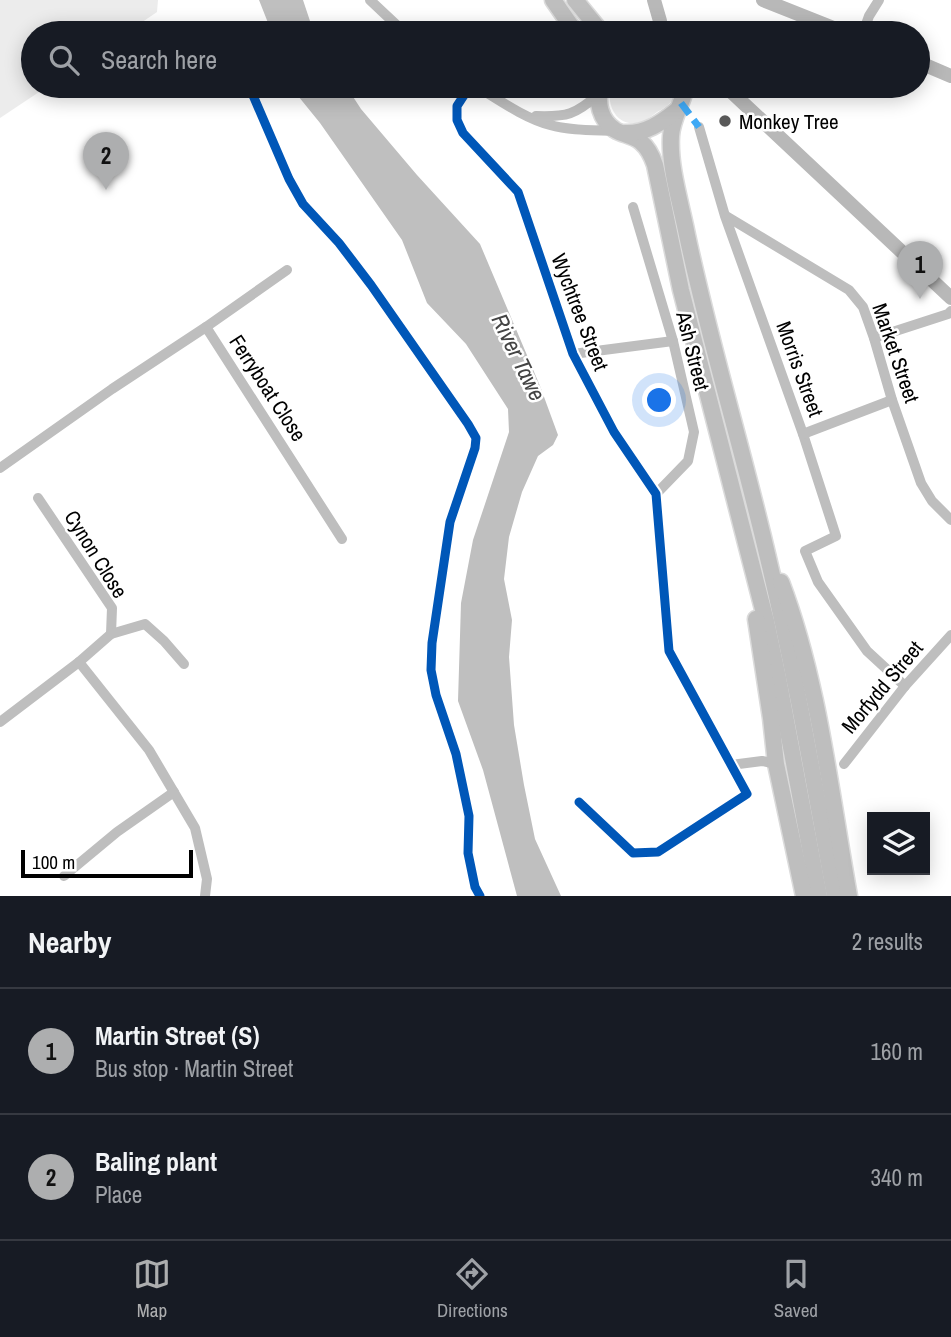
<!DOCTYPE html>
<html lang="en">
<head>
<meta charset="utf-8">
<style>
	:root { --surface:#171b24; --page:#20242c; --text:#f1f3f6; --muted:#9ea1a6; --line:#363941; --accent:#adaeaf }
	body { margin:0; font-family:"Archivo Narrow",sans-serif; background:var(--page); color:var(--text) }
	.controls { position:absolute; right:21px; bottom:21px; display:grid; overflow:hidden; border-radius:0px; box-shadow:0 4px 18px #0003 }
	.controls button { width:63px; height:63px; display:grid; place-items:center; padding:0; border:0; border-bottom:2px solid var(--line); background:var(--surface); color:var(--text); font:35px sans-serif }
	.scale { position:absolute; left:21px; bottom:18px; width:172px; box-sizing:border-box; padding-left:7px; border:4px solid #000; border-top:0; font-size:19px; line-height:24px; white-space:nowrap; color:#000; -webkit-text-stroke:5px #fff; paint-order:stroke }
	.you { position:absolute; left:660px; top:401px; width:24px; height:24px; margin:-18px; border:5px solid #fff; border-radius:50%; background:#1a73e8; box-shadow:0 0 0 10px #1a73e833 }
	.badge { display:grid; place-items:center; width:46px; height:46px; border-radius:50%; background:var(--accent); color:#111; font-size:23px; font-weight:700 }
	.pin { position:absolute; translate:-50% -58px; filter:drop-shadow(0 2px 4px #0008) }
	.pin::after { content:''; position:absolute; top:37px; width:24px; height:21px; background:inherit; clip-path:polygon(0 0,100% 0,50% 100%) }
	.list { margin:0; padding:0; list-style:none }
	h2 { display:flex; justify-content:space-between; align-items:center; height:91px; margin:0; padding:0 28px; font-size:30px }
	h2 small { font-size:23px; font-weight:400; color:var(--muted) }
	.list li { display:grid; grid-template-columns:46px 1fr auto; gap:21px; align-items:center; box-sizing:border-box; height:126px; padding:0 28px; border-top:2px solid var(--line) }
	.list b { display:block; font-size:26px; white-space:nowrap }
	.list p { margin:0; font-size:23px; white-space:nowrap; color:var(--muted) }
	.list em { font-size:23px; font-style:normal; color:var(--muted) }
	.icon { flex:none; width:38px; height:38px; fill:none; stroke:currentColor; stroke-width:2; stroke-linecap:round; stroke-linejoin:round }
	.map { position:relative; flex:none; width:951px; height:896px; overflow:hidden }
	.search { position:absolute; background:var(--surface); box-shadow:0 4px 18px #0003; left:21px; right:21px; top:21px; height:77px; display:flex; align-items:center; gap:18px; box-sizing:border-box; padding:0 24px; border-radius:38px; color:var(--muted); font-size:26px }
	.sheet { height:343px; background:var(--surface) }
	nav { display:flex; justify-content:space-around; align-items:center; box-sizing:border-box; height:98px; border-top:2px solid var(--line); background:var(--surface); font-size:19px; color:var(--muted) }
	nav a { display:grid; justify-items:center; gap:4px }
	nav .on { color:var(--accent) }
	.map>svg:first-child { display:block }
	.green { fill:#ececec }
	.water { fill:#bfbfbf }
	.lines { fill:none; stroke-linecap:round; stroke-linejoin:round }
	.primary-casing { stroke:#dbdbdb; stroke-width:19 }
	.street { stroke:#bebebe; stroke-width:10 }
	.secondary { stroke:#b8b8b8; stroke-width:14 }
	.primary { stroke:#bebebe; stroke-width:16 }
	.quiet { stroke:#3fa9f5; stroke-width:7; stroke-dasharray:14 7; stroke-linecap:butt }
	.cycleway-casing { stroke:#fff; stroke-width:13 }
	.cycleway { stroke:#0057b8; stroke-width:9 }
	.poi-dot { fill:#595959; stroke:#fff; stroke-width:2.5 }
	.labels { text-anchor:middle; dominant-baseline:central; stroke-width:5; stroke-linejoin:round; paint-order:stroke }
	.poi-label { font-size:21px; fill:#000; stroke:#fff; text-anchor:start }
	.street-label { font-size:21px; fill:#000; stroke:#fff }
	.water-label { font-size:23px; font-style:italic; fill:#444; stroke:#fff }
</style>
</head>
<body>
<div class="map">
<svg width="951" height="896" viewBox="0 0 951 896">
	<rect width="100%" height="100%" fill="#fff"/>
	<g class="green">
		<path d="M0,0H158L157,12L126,33H33V86H48L0,118Z"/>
		<path d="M611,86H676C676,90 676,94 674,97C671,104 663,109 657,112C653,115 648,119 643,121C619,131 605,106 611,86Z"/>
	</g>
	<g class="water">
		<path d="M259,0H303L314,33H272Z"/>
		<path d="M290,86H346L361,109L417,175L480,244L540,386L558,435L553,445L538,456L522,492L509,537L504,579L512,620L509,657L514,725L524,785L535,839L561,896H517L483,770L458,701L461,603L473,540L509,432L508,409L466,344L427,303L402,240L320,123Z"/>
	</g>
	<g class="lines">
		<defs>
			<g id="primary">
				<path d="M553,0L576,33"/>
				<path d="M575,0L602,33"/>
				<path d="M601,86C596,102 600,120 615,130C623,135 633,135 641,142C648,148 652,156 655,165L681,290L766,621L778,678L819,896"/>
				<path d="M686,86C683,103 672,118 671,136C669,167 681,204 687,235C710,344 743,450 768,558C795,670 814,783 835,896"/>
				<path d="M625,133C645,134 661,123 676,111"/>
				<path d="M781,582C819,682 830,791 849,896"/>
				<path d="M756,619L771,718L776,764L804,896"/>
			</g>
		</defs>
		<use href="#primary" class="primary-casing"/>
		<g class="street">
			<path d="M370,0L405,33"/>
			<path d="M863,33L869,16L879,0"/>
			<path d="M470,86L457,106V120L463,133L518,192L573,354L614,432L656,494L669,651L747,794L658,852L633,853L579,802"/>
			<path d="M476,86C499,100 524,118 550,125C571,131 594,130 616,131"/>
			<path d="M536,116C567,117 575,115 599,94"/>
			<path d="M699,127L725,216L803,434L836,536L805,551L818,582L867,651L905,686"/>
			<path d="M633,207L673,341L694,432L688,461L656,494"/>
			<path d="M726,216L849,290L863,307L874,338L892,400L921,483L932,501L951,520"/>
			<path d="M206,327L287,270"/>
			<path d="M874,338L948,314L951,311"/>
			<path d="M573,354L673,341"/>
			<path d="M803,434L892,400"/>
			<path d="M0,468L112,389L206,327L342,539"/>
			<path d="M38,498L112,608L111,634"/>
			<path d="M79,662L149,750L195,828L207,879L205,896"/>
			<path d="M0,722L79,662L111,634L145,624L164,641L184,664"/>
			<path d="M844,764L905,686L951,635"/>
			<path d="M731,765L762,761L776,764"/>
			<path d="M64,876L117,832L174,792"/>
		</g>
		<g class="secondary">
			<path d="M654,0L660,21V33"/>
			<path d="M763,0L846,33"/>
			<path d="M918,62L951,76"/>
			<path d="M725,86L951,298"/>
		</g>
		<use href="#primary" class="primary"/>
		<path class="quiet" d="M681,103L699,127"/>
		<defs>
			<g id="cycleway">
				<path d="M249,86L289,179L303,204L339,243L371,285L468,424L476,438L475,448L450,522L432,643L431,670L436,695L456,754L469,816L468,853L475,887L480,896"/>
				<path d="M470,86L457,106V120L463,133L518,192L573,354L614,432L656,494L669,651L747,794L658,852L633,853L579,802"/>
			</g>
		</defs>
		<use href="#cycleway" class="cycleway-casing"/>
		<use href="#cycleway" class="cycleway"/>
	</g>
	<circle class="poi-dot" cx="725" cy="121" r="7"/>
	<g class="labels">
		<g class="poi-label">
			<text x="739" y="121">Monkey Tree</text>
		</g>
		<g class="street-label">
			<text transform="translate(580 312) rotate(69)">Wychtree Street</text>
			<text transform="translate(693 351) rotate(76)">Ash Street</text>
			<text transform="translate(896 353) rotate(71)">Market Street</text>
			<text transform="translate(800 369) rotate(70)">Morris Street</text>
			<text transform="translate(268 388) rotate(57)">Ferryboat Close</text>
			<text transform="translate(96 554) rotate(58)">Cynon Close</text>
			<text transform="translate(882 687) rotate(-50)">Morfydd Street</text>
		</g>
		<g class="water-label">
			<text transform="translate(519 357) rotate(64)">River Tawe</text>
		</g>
	</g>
</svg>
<div class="controls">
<button><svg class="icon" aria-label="layers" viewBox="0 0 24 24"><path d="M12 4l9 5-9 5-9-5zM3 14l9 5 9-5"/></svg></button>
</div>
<div class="scale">100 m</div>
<div class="you"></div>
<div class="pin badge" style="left:920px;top:299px">1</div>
<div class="pin badge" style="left:106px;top:190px">2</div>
<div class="search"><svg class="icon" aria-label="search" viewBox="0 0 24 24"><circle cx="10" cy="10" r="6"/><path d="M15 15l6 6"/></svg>Search here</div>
</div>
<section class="sheet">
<h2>Nearby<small>2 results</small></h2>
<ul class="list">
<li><span class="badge">1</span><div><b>Martin Street (S)</b><p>Bus stop · Martin Street</p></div><em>160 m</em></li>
<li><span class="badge">2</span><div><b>Baling plant</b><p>Place</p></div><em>340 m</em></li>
</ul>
</section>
<nav>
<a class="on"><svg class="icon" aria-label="map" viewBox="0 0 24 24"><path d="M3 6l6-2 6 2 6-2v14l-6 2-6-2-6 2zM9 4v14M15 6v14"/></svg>Map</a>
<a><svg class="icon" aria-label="directions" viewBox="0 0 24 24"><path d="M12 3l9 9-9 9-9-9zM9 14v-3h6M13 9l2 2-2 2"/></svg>Directions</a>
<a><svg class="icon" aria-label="saved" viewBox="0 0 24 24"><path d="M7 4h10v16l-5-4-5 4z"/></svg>Saved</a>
</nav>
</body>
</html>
